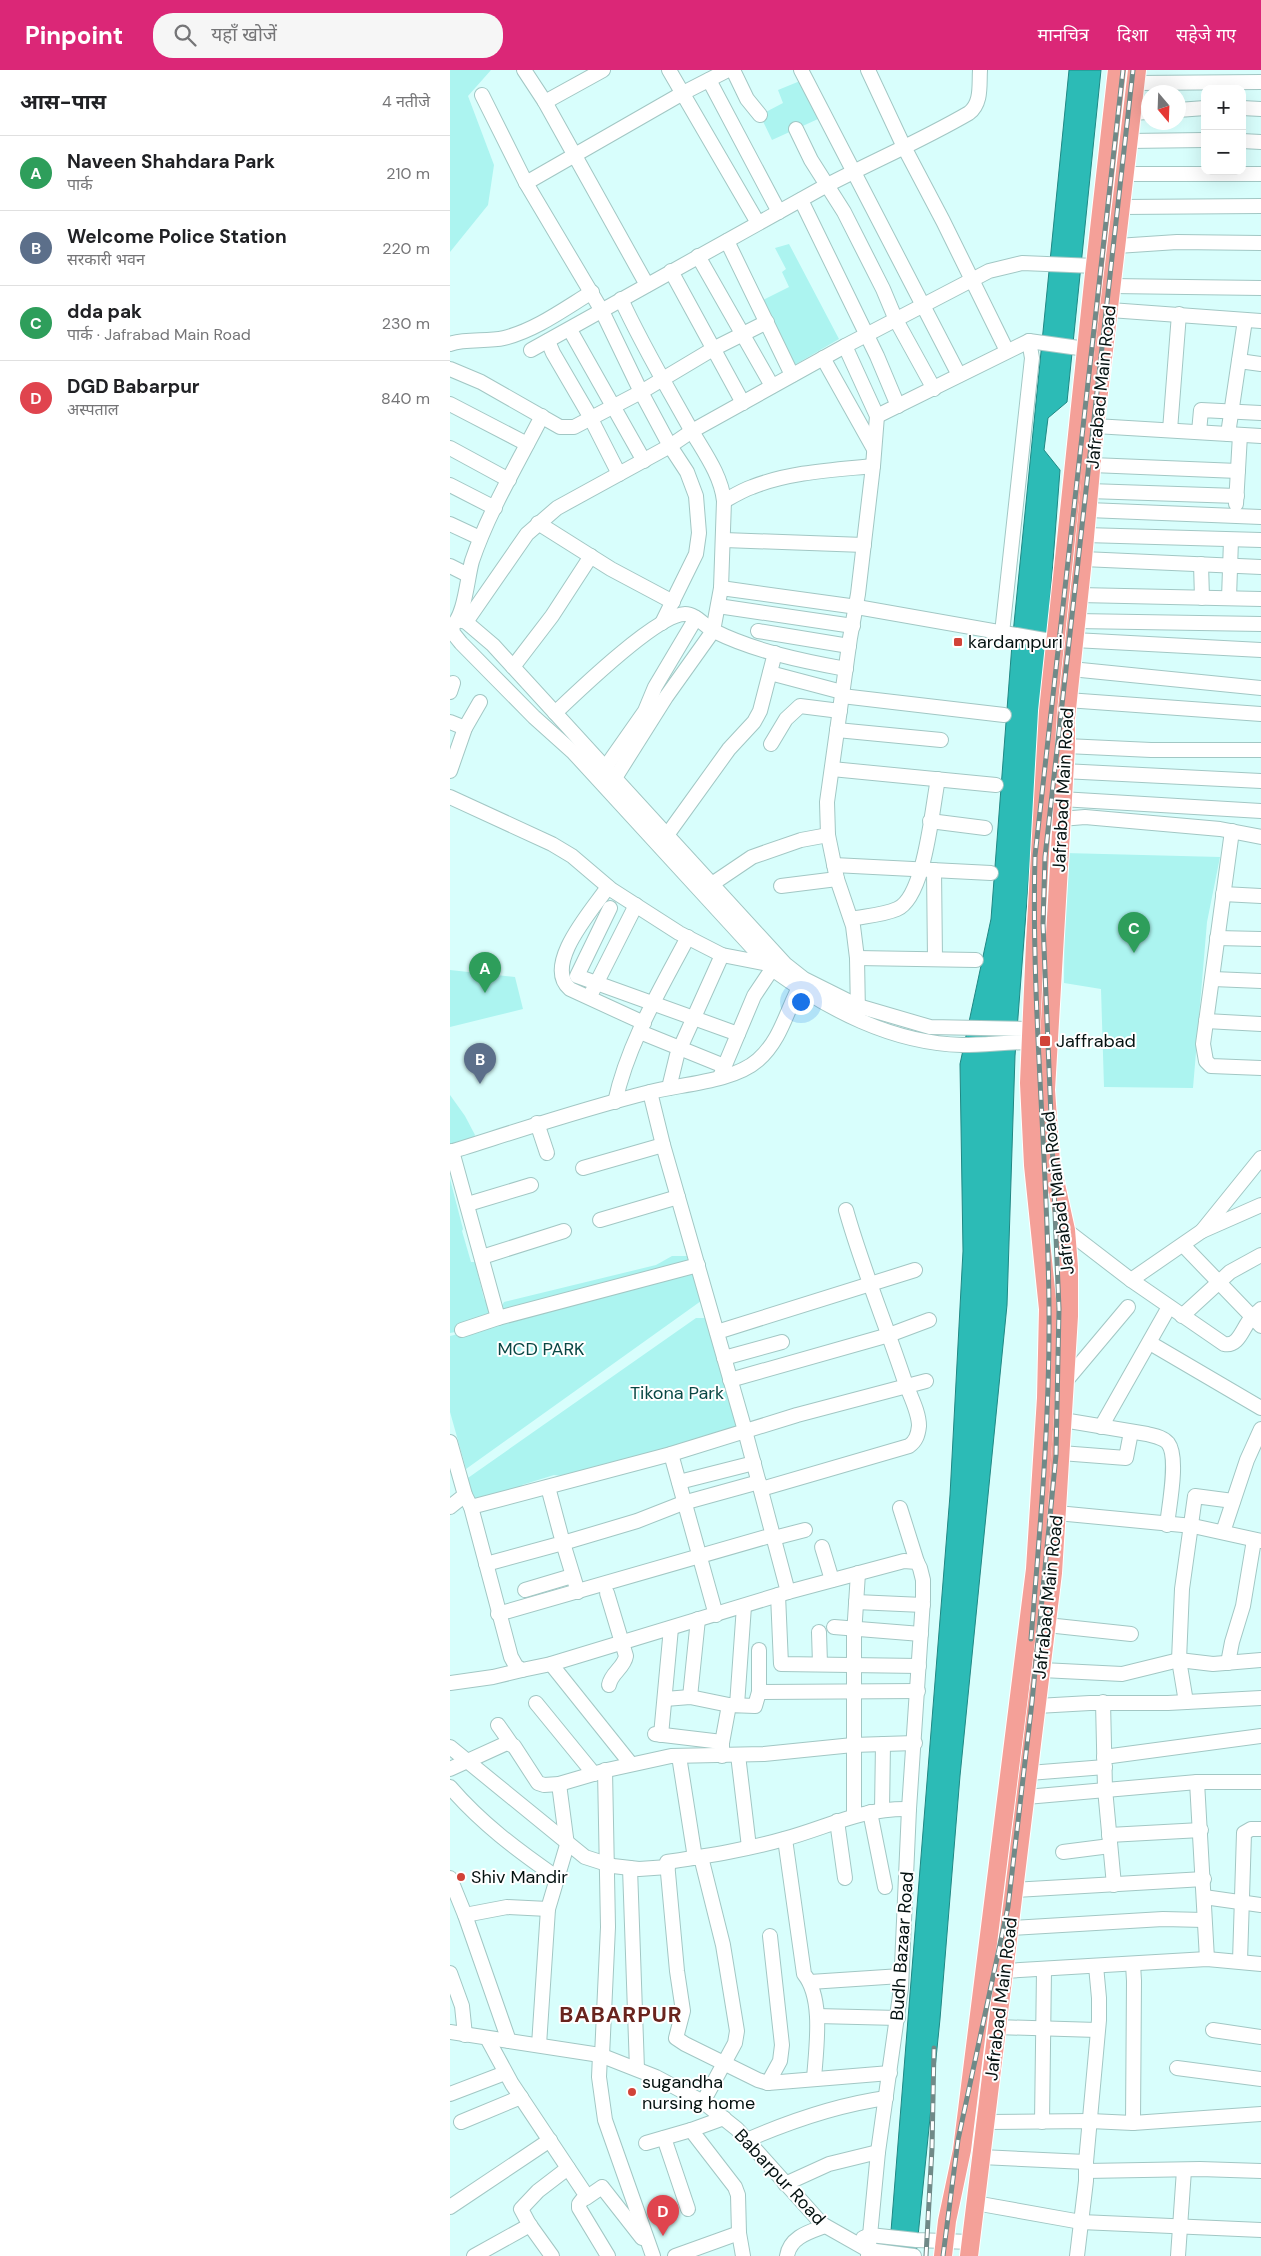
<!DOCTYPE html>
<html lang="hi">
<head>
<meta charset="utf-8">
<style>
	:root { --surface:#fff; --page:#f6f6f6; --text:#202124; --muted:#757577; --line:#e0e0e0; --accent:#db2777 }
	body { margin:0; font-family:"DM Sans","Noto Sans Devanagari",sans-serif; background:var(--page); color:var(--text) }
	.controls { position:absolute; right:15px; top:15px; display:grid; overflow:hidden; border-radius:10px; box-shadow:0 5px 20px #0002 }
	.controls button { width:45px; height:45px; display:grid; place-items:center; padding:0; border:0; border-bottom:1px solid var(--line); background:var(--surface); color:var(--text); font:25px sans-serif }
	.compass { position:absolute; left:691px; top:15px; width:45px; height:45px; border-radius:50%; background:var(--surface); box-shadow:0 5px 20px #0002; rotate:161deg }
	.you { position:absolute; left:350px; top:931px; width:18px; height:18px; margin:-12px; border:4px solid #fff; border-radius:50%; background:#1a73e8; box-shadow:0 0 0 8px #1a73e833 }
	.badge { display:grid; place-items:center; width:32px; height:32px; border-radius:50%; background:var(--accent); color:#fff; font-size:16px; font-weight:700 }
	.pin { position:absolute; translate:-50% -41px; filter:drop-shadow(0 1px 2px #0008) }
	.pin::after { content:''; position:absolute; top:26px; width:18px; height:15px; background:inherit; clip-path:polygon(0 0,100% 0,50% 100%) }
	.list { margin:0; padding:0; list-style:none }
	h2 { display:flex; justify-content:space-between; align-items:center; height:65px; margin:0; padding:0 20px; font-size:21px }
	h2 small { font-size:16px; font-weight:400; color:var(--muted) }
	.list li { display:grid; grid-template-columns:32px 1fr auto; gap:15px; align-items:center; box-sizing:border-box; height:75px; padding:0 20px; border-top:1px solid var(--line) }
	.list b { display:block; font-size:19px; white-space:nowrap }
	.list p { margin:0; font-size:16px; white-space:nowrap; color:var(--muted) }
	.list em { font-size:16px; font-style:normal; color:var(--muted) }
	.icon { flex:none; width:28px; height:28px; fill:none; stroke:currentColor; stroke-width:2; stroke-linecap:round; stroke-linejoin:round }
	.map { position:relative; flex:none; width:811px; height:2186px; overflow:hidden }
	header { display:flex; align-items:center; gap:30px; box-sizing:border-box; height:70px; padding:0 25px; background:var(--accent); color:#fff }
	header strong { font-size:24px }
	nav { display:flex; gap:28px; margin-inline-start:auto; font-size:18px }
	.search { width:350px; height:45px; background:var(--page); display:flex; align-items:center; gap:12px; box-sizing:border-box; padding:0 18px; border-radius:20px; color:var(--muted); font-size:19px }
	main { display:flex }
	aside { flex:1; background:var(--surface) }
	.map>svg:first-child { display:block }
	.green { fill:#acf4f0 }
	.water { fill:#2cbbb6; stroke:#208884 }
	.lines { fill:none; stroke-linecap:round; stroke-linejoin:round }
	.minor-casing { stroke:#a2c7c4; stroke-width:16 }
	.major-casing { stroke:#fff; stroke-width:20 }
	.minor { stroke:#fff; stroke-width:14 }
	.major { stroke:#f4a098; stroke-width:18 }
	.rail-casing { stroke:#708a88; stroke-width:5 }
	.rail { stroke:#fff; stroke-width:3; stroke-dasharray:9; stroke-linecap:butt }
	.poi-dot { fill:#d14338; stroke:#fff; stroke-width:2 }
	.labels { text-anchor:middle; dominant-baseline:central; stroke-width:4; stroke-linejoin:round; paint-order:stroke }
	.street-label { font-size:18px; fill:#041110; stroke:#fff }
	.poi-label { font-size:18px; fill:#041110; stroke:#fff; text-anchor:start }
	.park-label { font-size:18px; fill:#094744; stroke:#fff }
	.district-label { font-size:22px; font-weight:bold; letter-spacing:1px; fill:#69241e; stroke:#fff }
</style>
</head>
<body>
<header>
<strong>Pinpoint</strong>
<div class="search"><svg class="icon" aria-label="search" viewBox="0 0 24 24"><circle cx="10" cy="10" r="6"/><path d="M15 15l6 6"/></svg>यहाँ खोजें</div>
<nav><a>मानचित्र</a><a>दिशा</a><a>सहेजे गए</a></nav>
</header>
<main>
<aside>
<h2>आस-पास<small>4 नतीजे</small></h2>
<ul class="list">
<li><span class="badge" style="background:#2e9e5b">A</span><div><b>Naveen Shahdara Park</b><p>पार्क</p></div><em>210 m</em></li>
<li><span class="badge" style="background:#5c6f8a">B</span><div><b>Welcome Police Station</b><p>सरकारी भवन</p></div><em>220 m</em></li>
<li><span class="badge" style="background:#2e9e5b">C</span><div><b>dda pak</b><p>पार्क · Jafrabad Main Road</p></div><em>230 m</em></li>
<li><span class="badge" style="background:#e0444e">D</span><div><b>DGD Babarpur</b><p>अस्पताल</p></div><em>840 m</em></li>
</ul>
</aside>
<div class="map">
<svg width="811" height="2186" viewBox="0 0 811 2186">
	<rect width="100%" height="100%" fill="#d8fefc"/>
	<g class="green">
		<path d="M0,0H41L18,26L44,95L38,135L0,182Z"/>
		<path d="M350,11L368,49L322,70L310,45L333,33L328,20Z"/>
		<path d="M339,174L389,269L336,300L305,234L339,217L332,202L336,199L325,178Z"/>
		<path d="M615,783L770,787L757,852L743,1018L654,1017L651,919L614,913Z"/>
		<path d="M0,900L65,907L73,939L0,957Z"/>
		<path d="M0,1025L15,1046L25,1065L23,1069L0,1076Z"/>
		<path d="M0,1109L13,1159L12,1161L21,1192H25L34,1229L42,1236L43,1248L19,1259L0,1263Z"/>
		<path d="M222,1186H237L251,1231L16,1399L0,1342V1266L41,1256L54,1232L206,1195Z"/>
		<path d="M246,1248H259L291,1359L120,1407L104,1405L72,1415L73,1420L37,1434L21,1429L15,1410Z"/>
	</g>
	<path class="water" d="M619,0H651L617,332L598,348L594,380L610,400L565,986L557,1235L510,1706L490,1949L466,2186H439L500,1425L513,1181L510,994L541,849L562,574Z"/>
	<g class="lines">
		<defs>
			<g id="minor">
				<path d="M74,0L95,32L197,215"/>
				<path d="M219,0L308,153"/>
				<path d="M283,0L297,29L310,45"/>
				<path d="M351,0L509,305"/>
				<path d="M418,0L454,77L493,151L557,281"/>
				<path d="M259,10L329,142"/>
				<path d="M686,13L811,12"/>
				<path d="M32,25L76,113L152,241L191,322L220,376L237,402L246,426L249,463L246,484L212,553"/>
				<path d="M95,32L153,0"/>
				<path d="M792,38L811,39"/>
				<path d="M728,40L755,38"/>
				<path d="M682,43L698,42"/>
				<path d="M346,59L361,90L394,142L433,219L446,250L484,319"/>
				<path d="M679,71L755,70"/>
				<path d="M792,71L811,72"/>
				<path d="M675,104H811"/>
				<path d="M76,113L233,23L278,0"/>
				<path d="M351,130L427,286L448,336"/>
				<path d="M671,137L811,136"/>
				<path d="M277,171L342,305"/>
				<path d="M667,176L727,172L811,173"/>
				<path d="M248,186L322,316"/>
				<path d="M221,201L293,333"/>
				<path d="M662,216L811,218"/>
				<path d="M660,240L811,251"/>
				<path d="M120,260L194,391"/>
				<path d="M98,271L103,283L138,343L169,404"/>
				<path d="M0,274C15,268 37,272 54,268C86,260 114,239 142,222"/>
				<path d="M395,276L427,346L423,396L408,524L400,568L377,732L378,765L387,809L403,856L407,888L408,944"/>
				<path d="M81,280C178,227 273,172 370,119C419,93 471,71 519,43C532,33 529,15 530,0"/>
				<path d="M373,288L424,379"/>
				<path d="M789,291L811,294"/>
				<path d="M0,299L31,312L110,357H124L191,322L263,279L317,252"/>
				<path d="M0,334L77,374"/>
				<path d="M92,346C68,393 39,441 22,491C17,509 15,545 2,556L3,563L11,573L84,647L123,682L322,899C378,939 441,973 512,975C535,975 558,972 581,972"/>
				<path d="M427,346L579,271L636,279"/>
				<path d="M645,356L811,366"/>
				<path d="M720,360L729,244"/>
				<path d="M749,362L751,340L811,343"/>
				<path d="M778,364L795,250"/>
				<path d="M0,378L59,410"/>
				<path d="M642,395L788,401"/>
				<path d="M0,415L45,438"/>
				<path d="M639,421L787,426"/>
				<path d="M274,431C283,426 293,420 302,417C340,402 383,400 423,396"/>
				<path d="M786,434L790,365"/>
				<path d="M638,440L811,447"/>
				<path d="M88,453L161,499L223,532"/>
				<path d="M0,454L30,468"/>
				<path d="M635,465L811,470"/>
				<path d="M274,470L414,475"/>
				<path d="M633,489L811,497"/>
				<path d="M751,494L752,528"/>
				<path d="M0,496L18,505"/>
				<path d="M271,518L407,537L606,572"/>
				<path d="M629,525L811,529"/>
				<path d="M779,528L781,470"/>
				<path d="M268,536L403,556"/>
				<path d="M8,550L16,552L43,575L335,894L354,909L408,936L480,957L582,959"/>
				<path d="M626,551L811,554"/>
				<path d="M16,552L77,464L107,438L220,376L242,361L395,276L539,201L572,193L645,196"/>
				<path d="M308,561L399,576"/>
				<path d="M552,563L582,288L579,271"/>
				<path d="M624,570L811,580"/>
				<path d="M63,597L102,546L141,486"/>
				<path d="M621,599L811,618"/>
				<path d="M320,603L392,622"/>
				<path d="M0,622L3,613"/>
				<path d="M392,626L554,645"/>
				<path d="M617,630L811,644"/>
				<path d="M105,643C127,622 208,544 235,544C246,544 254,556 264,561C304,581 352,591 396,599"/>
				<path d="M0,652L15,658"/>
				<path d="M387,660L491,670"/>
				<path d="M321,674L336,649L350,636L390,641"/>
				<path d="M616,676L701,680H811"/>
				<path d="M155,698L195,641L205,617L246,548"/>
				<path d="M382,699L546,715"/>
				<path d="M0,701L15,658L30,632"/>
				<path d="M613,701L811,711"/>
				<path d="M165,708L216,627L263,561L271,518L274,431C271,404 253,381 240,358C216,315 191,273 171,229"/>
				<path d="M0,727L102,774L122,786L162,820L229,863L272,885L318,894"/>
				<path d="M611,729L811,741"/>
				<path d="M611,749L635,747L770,759L811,767"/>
				<path d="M480,751L535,758"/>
				<path d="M782,761L753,974L756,991L761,996L811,998"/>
				<path d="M212,772L279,679L304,652L310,641L325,583"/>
				<path d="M384,795L541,803"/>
				<path d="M484,800L485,889"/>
				<path d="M262,814L302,787L351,770L378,765"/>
				<path d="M331,816L387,809"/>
				<path d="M158,817C143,839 92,895 120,919L194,953"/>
				<path d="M773,824L811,826"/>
				<path d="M160,838L127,906L288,964"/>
				<path d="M401,849C416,846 433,845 447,839C475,827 482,738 488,709"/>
				<path d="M767,868L811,869"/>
				<path d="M407,888L526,890"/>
				<path d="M763,909L811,911"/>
				<path d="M142,922L186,835"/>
				<path d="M756,951L811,954"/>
				<path d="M190,962L274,996"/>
				<path d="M270,1007L304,926L322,899"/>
				<path d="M219,1018L227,985L272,885"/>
				<path d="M200,1022L213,1075L294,1357L338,1522"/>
				<path d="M165,1032C178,973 210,920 238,867"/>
				<path d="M87,1053L97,1083"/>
				<path d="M2,1081L48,1248"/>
				<path d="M0,1082C67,1061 132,1039 200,1022C232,1014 283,1012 308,990C332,969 337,938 352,912"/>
				<path d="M133,1098L213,1075"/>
				<path d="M18,1134L81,1115"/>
				<path d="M150,1150L228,1127"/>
				<path d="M616,1160L681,1210L774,1274C788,1277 792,1260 799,1251C802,1246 807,1243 811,1239"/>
				<path d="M752,1161L811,1135"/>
				<path d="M733,1175L811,1256"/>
				<path d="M32,1187L114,1161"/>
				<path d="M681,1210L752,1161L811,1088"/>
				<path d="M732,1246L780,1202L811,1185"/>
				<path d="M12,1260L48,1248L248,1195"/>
				<path d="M267,1262L465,1200"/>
				<path d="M700,1273L811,1338"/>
				<path d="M274,1288L332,1272"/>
				<path d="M280,1310L439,1265L479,1250"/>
				<path d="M615,1312L678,1237"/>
				<path d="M613,1350L697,1364C704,1366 713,1367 718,1373C729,1387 719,1436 717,1455"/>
				<path d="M651,1357L719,1237"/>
				<path d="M0,1372L15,1425L21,1437L61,1587L66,1596L72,1600L101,1594L338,1522L454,1491L467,1492L470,1498L473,1510V1530L459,1739L451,1918L428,2082L418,2186"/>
				<path d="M611,1383L676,1388L681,1362"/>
				<path d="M221,1384L266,1545"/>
				<path d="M229,1412L304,1393"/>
				<path d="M311,1419L459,1376C466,1371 468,1365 469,1356C469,1341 459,1324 454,1309C435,1252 412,1197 396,1140"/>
				<path d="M0,1437L15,1425"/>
				<path d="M21,1437L221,1384L347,1345L476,1311"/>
				<path d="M450,1438L467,1492"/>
				<path d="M607,1443L743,1456L811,1471"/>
				<path d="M773,1462L797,1390L811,1359"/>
				<path d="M324,1468L355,1460"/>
				<path d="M372,1477L382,1510"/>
				<path d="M36,1494L113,1473L98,1417"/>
				<path d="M75,1520L122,1506"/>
				<path d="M128,1522L113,1473L187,1451L233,1433L309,1412"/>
				<path d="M157,1523L176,1586C174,1598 161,1603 159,1615"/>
				<path d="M328,1525L331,1594L469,1596"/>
				<path d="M406,1532L473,1535"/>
				<path d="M48,1544L323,1465"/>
				<path d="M597,1555L681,1564"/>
				<path d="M384,1557L471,1564"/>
				<path d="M369,1562L370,1594"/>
				<path d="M778,1593L782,1572L793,1536L804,1470"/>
				<path d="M101,1594L181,1694"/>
				<path d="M592,1600L672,1604L729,1590L763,1594L811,1590"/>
				<path d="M0,1613L43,1607L72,1600"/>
				<path d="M309,1622V1580"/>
				<path d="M240,1627L248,1549"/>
				<path d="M215,1629L240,1627L279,1635"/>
				<path d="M653,1632L655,1719L664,1815"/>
				<path d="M736,1632L729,1590L732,1519L745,1426L783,1431"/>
				<path d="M86,1633L144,1704"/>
				<path d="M287,1635L294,1536"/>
				<path d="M587,1636L640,1633H718L811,1628"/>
				<path d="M48,1655L62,1675"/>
				<path d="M205,1664L272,1672"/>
				<path d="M211,1665L221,1558"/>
				<path d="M0,1677L135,1787L163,1796L189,1799L218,1797"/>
				<path d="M288,1685L299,1777"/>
				<path d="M229,1686L245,1788"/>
				<path d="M272,1686V1673L279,1635L305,1636L309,1622L468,1621"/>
				<path d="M654,1687L811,1666"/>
				<path d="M0,1699L57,1673L64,1676L88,1713L94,1715L109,1714L157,1700L221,1686L314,1684L403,1675L465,1673"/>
				<path d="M579,1703L655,1697"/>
				<path d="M747,1712L757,1889"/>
				<path d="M0,1717C31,1753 67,1780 106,1807"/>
				<path d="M576,1727L747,1712H811"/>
				<path d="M432,1740L433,1674"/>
				<path d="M420,1742L435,1817"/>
				<path d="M404,1745V1565L408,1503"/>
				<path d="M387,1751L395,1808"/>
				<path d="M659,1765L751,1760"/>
				<path d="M335,1769L354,1904C374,1929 366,1978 364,2009"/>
				<path d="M613,1782L660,1776"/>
				<path d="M251,1787L273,1875L287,1961L285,1973L253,2032"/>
				<path d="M180,1798L187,1999"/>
				<path d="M0,1808L15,1845L59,1971"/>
				<path d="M564,1820L754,1809"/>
				<path d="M754,1827L811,1835"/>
				<path d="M15,1845L57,1837L98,1839"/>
				<path d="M560,1858L713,1849L754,1850"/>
				<path d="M790,1891L794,1763L801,1759H811"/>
				<path d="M555,1901L757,1889L811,1894"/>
				<path d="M0,1903L12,1936L15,1965"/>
				<path d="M360,1912L451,1906"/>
				<path d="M367,1946L448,1948"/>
				<path d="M547,1957L647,1960"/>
				<path d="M763,1960L811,1967"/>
				<path d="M0,1962L150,1985L206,2007L253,2032L287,2059L372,2154L418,2180L464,2186"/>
				<path d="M37,1968L62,2014L136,2125L129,2134V2138L158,2186"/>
				<path d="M89,1975L98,1839L117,1775L109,1714"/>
				<path d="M150,1985L149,2007L155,2050L203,2186"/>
				<path d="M152,1986L158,1857L155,1700"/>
				<path d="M727,1998L811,2009"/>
				<path d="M440,2003L318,2013L308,2010L235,1974L226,1968L233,1941L227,1901L217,1792C256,1786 296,1780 334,1769C379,1757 410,1738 459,1739"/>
				<path d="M318,2013L330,1991L332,1975L320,1866"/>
				<path d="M0,2024L55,2003"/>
				<path d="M11,2052L71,2027"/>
				<path d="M536,2052L640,2051L683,2053L811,2044"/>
				<path d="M592,2052L594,1900"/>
				<path d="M683,2053L684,1911L683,1894"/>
				<path d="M214,2068L238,2139"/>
				<path d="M297,2070C343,2050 387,2035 436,2028"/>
				<path d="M196,2073L241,2060"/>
				<path d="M531,2087L636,2092V2111L627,2186"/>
				<path d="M636,2092L649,1950V1928L646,1896"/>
				<path d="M636,2101L750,2099L811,2101"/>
				<path d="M335,2114L379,2094L428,2082"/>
				<path d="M136,2128L152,2117L192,2168"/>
				<path d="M525,2133L631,2152L811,2160"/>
				<path d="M0,2137L100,2070"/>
				<path d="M289,2163L293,2186"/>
				<path d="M413,2168L420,2165L466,2170L520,2172"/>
				<path d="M24,2186L80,2155"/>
				<path d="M102,2186L79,2154L71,2139L88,2121L118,2098"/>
				<path d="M225,2186L289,2163L288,2125L285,2117L241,2060L274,2048"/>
				<path d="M337,2186C340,2167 359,2162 375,2156"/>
				<path d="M728,2186L734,2100"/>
			</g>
			<g id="major">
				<path d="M493,2186L497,2151L512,2080L585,1499L596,1328L598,1239L583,1095L579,1013L585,873L598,641L643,213L667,0"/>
				<path d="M519,2186L603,1503L619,1246V1197L616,1160L601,1092L596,1020L616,676V648L633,489L645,356L687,0"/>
			</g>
		</defs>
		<use href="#minor" class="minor-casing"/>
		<use href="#major" class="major-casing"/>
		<use href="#minor" class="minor"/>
		<use href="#major" class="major"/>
		<defs>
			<g id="rail">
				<path d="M581,1569C590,1459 600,1349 599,1239C598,1088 581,937 585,786L673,0"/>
				<path d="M476,2186L482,2078L484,1978"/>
				<path d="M493,2186L508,2070L558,1837L582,1632L606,1385L609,1239L593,853L595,787L683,0"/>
			</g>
		</defs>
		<use href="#rail" class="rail-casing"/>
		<use href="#rail" class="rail"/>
	</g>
	<g class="poi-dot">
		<rect x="503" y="567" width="10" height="10" rx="2.5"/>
		<rect x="589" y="965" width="12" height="12" rx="2.5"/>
		<circle cx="11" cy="1807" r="5"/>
		<circle cx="182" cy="2022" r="5"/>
	</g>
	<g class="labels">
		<g class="street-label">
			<text transform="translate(651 317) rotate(-84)">Jafrabad Main Road</text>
			<text transform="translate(613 720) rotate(-87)">Jafrabad Main Road</text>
			<text transform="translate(608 1123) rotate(-97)">Jafrabad Main Road</text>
			<text transform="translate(598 1527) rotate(-84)">Jafrabad Main Road</text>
			<text transform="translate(452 1876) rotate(-86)">Budh Bazaar Road</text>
			<text transform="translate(551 1929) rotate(-83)">Jafrabad Main Road</text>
			<text transform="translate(330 2107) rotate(47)">Babarpur Road</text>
		</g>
		<g class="poi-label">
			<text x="518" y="572">kardampuri</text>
			<text x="606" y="971">Jaffrabad</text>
			<text x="21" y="1807">Shiv Mandir</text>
			<text x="192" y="2012">sugandha<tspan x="192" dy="21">nursing home</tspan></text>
		</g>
		<g class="park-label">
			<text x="91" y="1279">MCD PARK</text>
			<text x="227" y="1323">Tikona Park</text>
		</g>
		<g class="district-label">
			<text x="171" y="1944">BABARPUR</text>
		</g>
	</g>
</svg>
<div class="controls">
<button>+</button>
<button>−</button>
</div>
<svg class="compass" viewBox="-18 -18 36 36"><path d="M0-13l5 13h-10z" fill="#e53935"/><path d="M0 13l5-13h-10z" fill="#757577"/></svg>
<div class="you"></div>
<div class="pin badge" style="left:35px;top:923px;background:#2e9e5b">A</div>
<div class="pin badge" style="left:30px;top:1014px;background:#5c6f8a">B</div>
<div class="pin badge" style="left:684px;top:883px;background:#2e9e5b">C</div>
<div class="pin badge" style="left:213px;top:2166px;background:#e0444e">D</div>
</div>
</main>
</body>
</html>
